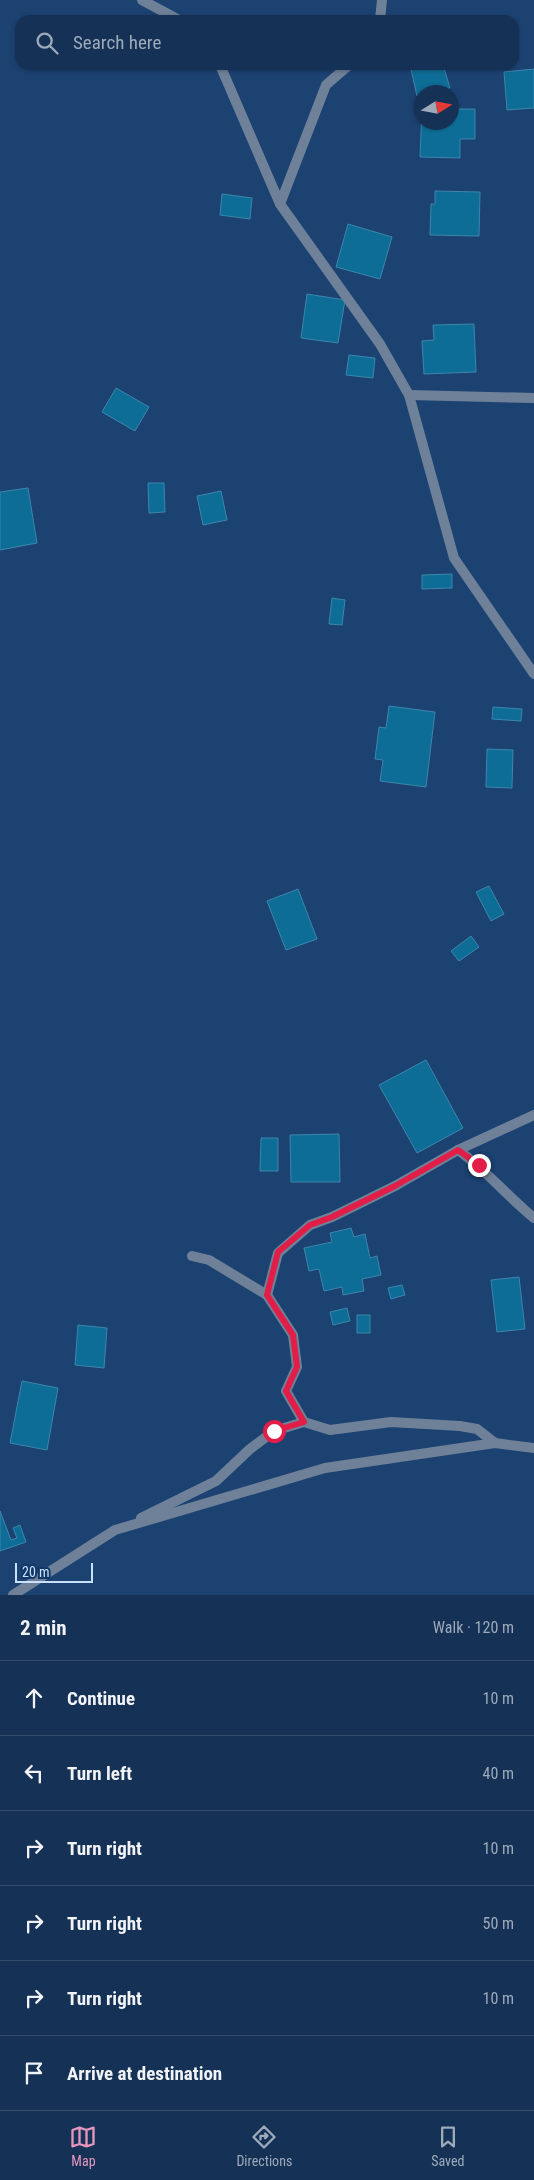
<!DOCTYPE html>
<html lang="en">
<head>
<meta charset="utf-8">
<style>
	:root { --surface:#153256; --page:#223e60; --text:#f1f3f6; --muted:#9daab9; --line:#344d6c; --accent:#e797bd }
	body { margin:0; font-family:"Roboto Condensed",sans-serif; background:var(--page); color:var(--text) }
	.compass { position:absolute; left:414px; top:85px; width:45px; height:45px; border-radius:50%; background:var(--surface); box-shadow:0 1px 4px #0004; rotate:79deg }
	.scale { position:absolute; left:15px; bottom:12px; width:78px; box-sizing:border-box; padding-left:5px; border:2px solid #c9e0fd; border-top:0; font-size:14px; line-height:18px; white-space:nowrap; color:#c9e0fd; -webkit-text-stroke:4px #103766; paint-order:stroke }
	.stop { position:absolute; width:15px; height:15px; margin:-11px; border:4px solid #e11d48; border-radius:50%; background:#fff }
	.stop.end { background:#e11d48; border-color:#fff; box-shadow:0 1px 5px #0008 }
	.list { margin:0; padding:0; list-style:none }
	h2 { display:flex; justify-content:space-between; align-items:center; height:65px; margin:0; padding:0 20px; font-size:21px }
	h2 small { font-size:16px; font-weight:400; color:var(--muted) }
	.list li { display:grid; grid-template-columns:32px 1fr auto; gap:15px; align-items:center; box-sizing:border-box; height:75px; padding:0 20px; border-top:1px solid var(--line) }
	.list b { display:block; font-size:19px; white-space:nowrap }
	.list em { font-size:16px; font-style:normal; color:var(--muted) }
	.icon { flex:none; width:28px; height:28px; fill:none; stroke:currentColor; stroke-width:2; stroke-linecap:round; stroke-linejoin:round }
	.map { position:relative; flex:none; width:534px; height:1595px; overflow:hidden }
	.search { position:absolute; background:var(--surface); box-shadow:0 1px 4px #0004; left:15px; right:15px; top:15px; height:55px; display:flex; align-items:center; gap:12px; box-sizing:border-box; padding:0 18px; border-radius:15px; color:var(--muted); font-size:19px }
	.sheet { height:515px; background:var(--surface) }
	nav { display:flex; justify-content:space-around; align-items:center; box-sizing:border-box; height:70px; border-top:1px solid var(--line); background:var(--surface); font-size:14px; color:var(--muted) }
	nav a { display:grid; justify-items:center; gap:2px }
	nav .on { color:var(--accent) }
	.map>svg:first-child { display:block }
	.building { fill:#0e6d97; stroke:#3d85ac }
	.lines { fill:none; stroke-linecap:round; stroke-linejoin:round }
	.minor { stroke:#6f8198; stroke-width:10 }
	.route { stroke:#e11d48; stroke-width:6 }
</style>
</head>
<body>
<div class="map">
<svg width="534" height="1595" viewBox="0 0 534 1595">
	<rect width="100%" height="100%" fill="#1c4272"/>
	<g class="building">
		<path d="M410,65H443L450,88L422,92V95L417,96Z"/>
		<path d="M534,69V108L507,110L504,72Z"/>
		<path d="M422,108V122H452V109H475V139H460V158L420,157Z"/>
		<path d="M435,191L480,192L479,236L430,235L431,204H435Z"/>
		<path d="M222,194L252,198L250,219L220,215Z"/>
		<path d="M348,224L392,237L380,279L336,267Z"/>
		<path d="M307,294L345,300L338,343L301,338Z"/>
		<path d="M474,324L476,372L424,374L422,341L434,340L433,325Z"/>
		<path d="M349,355L375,358L373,378L346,375Z"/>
		<path d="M116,388L149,407L135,431L102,412Z"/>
		<path d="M148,483H164L165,512L149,513Z"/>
		<path d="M28,488L37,543L0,550V492Z"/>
		<path d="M221,491L227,520L203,525L197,496Z"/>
		<path d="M452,574V588L422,589V575Z"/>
		<path d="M332,598L345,600L342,625L329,624Z"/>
		<path d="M389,706L435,712L426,787L380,781L383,760L375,759L379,727L386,728Z"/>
		<path d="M493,707L522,709L521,721L492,719Z"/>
		<path d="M487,749L513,750L512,788L486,787Z"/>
		<path d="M489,886L504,914L491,921L476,892Z"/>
		<path d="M298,889L317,939L286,950L267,901Z"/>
		<path d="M471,936L479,947L459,961L451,951Z"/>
		<path d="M426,1060L463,1128L417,1153L379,1085Z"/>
		<path d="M339,1134L340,1182H291L290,1135Z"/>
		<path d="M261,1138H278V1171H260Z"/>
		<path d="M351,1228L354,1237L365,1234L370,1258L377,1256L381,1275L362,1279L364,1291L343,1295L342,1287L324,1291L319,1269L309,1271L304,1248L332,1242L330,1233Z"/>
		<path d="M519,1277L525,1329L497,1332L491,1280Z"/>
		<path d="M402,1285L405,1295L391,1299L388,1288Z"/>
		<path d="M347,1308L350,1321L333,1325L330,1312Z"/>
		<rect x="357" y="1315" width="13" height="18"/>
		<path d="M78,1325L107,1328L104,1368L75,1365Z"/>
		<path d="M22,1381L58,1388L47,1450L10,1443Z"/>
		<path d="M0,1511L11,1540L17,1538L13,1528L20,1525L26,1542L0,1551Z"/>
	</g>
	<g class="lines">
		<g class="minor">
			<path d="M142,0L179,20"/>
			<path d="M380,20L382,0"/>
			<path d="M220,65L280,204L380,344L409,395L454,558L534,674"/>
			<path d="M280,204L326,85L349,65"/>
			<path d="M409,395L534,398"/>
			<path d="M458,1150C486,1170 507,1196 534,1218"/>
			<path d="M192,1256L209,1260L267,1295L293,1335L297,1367L286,1391L304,1422L330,1430L391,1422L460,1426L477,1429L495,1443"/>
			<path d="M267,1295L278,1253L310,1225L332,1217L395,1186L458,1150L534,1115"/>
			<path d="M141,1518L216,1481L250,1449L274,1431L304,1422"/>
			<path d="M13,1595L115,1530L325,1468L495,1443L534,1448"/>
		</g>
	</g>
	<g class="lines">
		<path class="route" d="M274,1431L304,1422L286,1391L297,1367L293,1335L267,1295L278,1252L310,1225L332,1217L395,1186L458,1150L479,1165"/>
	</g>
</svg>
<svg class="compass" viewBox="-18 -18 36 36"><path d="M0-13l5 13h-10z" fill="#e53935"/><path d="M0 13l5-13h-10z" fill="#9daab9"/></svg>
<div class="scale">20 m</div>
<div class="stop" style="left:274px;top:1431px"></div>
<div class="stop end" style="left:479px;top:1165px"></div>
<div class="search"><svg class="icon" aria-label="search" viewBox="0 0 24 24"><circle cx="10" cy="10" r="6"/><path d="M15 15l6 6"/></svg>Search here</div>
</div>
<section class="sheet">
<h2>2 min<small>Walk · 120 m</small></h2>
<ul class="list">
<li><svg class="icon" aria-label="ahead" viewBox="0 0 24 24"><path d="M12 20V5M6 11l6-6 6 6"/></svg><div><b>Continue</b></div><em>10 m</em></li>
<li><svg class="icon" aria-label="left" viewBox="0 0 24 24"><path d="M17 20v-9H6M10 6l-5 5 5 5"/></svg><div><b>Turn left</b></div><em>40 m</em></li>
<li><svg class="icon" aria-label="right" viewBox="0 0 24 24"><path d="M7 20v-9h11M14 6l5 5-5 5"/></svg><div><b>Turn right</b></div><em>10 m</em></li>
<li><svg class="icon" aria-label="right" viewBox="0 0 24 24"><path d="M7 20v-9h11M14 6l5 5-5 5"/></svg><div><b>Turn right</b></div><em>50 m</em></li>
<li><svg class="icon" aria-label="right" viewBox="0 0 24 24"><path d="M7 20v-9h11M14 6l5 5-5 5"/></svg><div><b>Turn right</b></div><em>10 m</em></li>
<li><svg class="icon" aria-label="arrive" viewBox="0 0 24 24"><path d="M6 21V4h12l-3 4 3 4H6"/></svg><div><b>Arrive at destination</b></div></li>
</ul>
</section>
<nav>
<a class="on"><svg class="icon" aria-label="map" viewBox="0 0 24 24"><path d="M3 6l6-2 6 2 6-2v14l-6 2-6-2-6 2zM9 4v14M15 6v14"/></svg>Map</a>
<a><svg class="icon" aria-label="directions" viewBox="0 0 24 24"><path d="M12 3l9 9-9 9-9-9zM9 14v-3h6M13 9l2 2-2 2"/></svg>Directions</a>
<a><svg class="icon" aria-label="saved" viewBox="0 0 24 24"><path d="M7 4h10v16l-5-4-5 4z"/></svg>Saved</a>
</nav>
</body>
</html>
